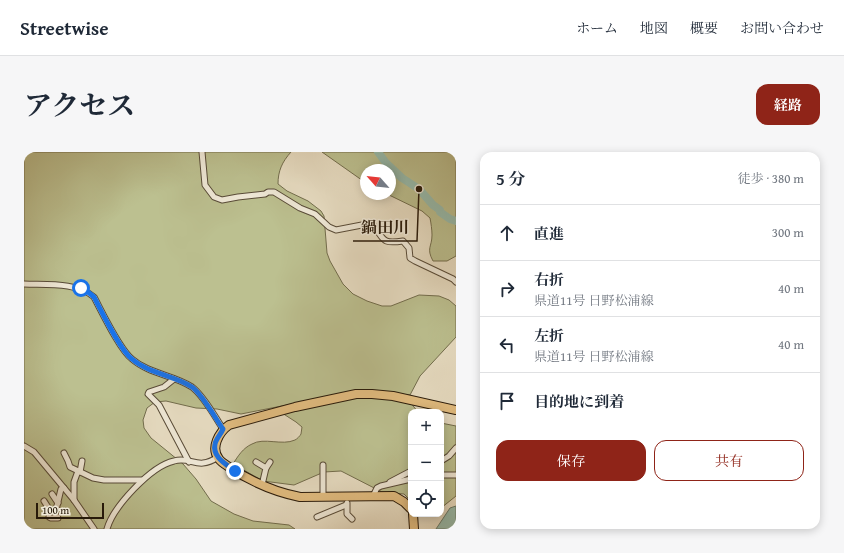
<!DOCTYPE html>
<html lang="ja">
<head>
<meta charset="utf-8">
<style>
	:root { --surface:#fff; --page:#f6f6f7; --text:#1f2937; --muted:#747a83; --line:#e0e1e3; --accent:#8f2418 }
	body { margin:0; font-family:"Gentium Book Plus","Noto Serif JP",serif; background:var(--page); color:var(--text) }
	.controls { position:absolute; right:12px; bottom:12px; display:grid; overflow:hidden; border-radius:8px; box-shadow:0 2px 10px #0003 }
	.controls button { width:36px; height:36px; display:grid; place-items:center; padding:0; border:0; border-bottom:1px solid var(--line); background:var(--surface); color:var(--text); font:20px sans-serif }
	.compass { position:absolute; left:336px; top:12px; width:36px; height:36px; border-radius:50%; background:var(--surface); box-shadow:0 2px 10px #0003; rotate:297deg }
	.scale { position:absolute; left:12px; bottom:10px; width:68px; box-sizing:border-box; padding-left:4px; border:2px solid #281a0a; border-top:0; font-size:11px; line-height:14px; white-space:nowrap; color:#281a0a; -webkit-text-stroke:3px #f0ead9; paint-order:stroke }
	.stop { position:absolute; width:12px; height:12px; margin:-9px; border:3px solid #1a73e8; border-radius:50%; background:#fff }
	.stop.end { background:#1a73e8; border-color:#fff; box-shadow:0 1px 4px #0008 }
	.list { margin:0; padding:0; list-style:none }
	h2 { display:flex; justify-content:space-between; align-items:center; height:52px; margin:0; padding:0 16px; font-size:17px }
	h2 small { font-size:13px; font-weight:400; color:var(--muted) }
	.list li { display:grid; grid-template-columns:26px 1fr auto; gap:12px; align-items:center; box-sizing:border-box; height:56px; padding:0 16px; border-top:1px solid var(--line) }
	.list b { display:block; font-size:15px; white-space:nowrap }
	.list p { margin:0; font-size:13px; white-space:nowrap; color:var(--muted) }
	.list em { font-size:13px; font-style:normal; color:var(--muted) }
	.actions { display:flex; gap:8px; padding:12px 16px }
	.actions a { flex:1; padding:9px 0; border:1px solid var(--accent); border-radius:12px; text-align:center; font-size:14px; color:var(--accent) }
	.actions .main { background:var(--accent); color:#fff }
	.icon { flex:none; width:22px; height:22px; fill:none; stroke:currentColor; stroke-width:2; stroke-linecap:round; stroke-linejoin:round }
	.map { position:relative; flex:none; width:432px; height:377px; overflow:hidden; border-radius:12px }
	header { display:flex; align-items:center; gap:24px; box-sizing:border-box; height:56px; padding:0 20px; background:var(--surface); border-bottom:1px solid var(--line) }
	header strong { font-size:19px }
	nav { display:flex; gap:22px; margin-inline-start:auto; font-size:14px }
	.intro { display:flex; align-items:center; justify-content:space-between; box-sizing:border-box; height:96px; padding:0 24px }
	h1 { margin:0; font-size:28px }
	.button { padding:10px 18px; border-radius:12px; background:var(--accent); color:#fff; font-size:14px; font-weight:700 }
	main { display:flex; gap:24px; padding:0 24px }
	aside { flex:1; background:var(--surface); border-radius:12px; box-shadow:0 2px 10px #0003 }
	.map>svg:first-child { display:block }
	.green { fill:#bcc090; stroke:#726d4d }
	.water { fill:#98bdae; stroke:#6b7c6c }
	.lines { fill:none; stroke-linecap:round; stroke-linejoin:round }
	.river { stroke:#98bdae; stroke-width:8 }
	.street-casing { stroke:#584b38; stroke-width:7 }
	.primary-casing { stroke:#281a0a; stroke-width:10 }
	.street { stroke:#f0ead9; stroke-width:5 }
	.primary { stroke:#e4bf82; stroke-width:8 }
	.route { stroke:#1a73e8; stroke-width:5 }
	.leader { fill:none; stroke:#281a0a; stroke-width:1.5 }
	.callout-dot { fill:#281a0a; stroke:#f0ead9; stroke-width:1.5 }
	.callout-label { font-size:16px; text-anchor:middle; font-weight:bold; fill:#281a0a; stroke:#f0ead9; stroke-width:3; stroke-linejoin:round; paint-order:stroke }
</style>
</head>
<body>
<header>
<strong>Streetwise</strong>
<nav><a>ホーム</a><a>地図</a><a>概要</a><a>お問い合わせ</a></nav>
</header>
<div class="intro"><h1>アクセス</h1><a class="button">経路</a></div>
<main>
<div class="map">
<svg width="432" height="377" viewBox="0 0 432 377">
	<rect width="100%" height="100%" fill="#e8dec4"/>
	<filter id="stains"><feTurbulence type="fractalNoise" baseFrequency=".005" numOctaves="4"/><feColorMatrix values="0 0 0 0 .2 0 0 0 0 .09 0 0 0 0 .02 0 0 0 .5 -.17"/></filter>
	<radialGradient id="worn" r=".72"><stop offset=".6" stop-color="#630" stop-opacity="0"/><stop offset="1" stop-color="#630" stop-opacity=".3"/></radialGradient>
	<g class="green">
		<path d="M0,0H267C258,10 254,19 254,32L263,39L284,49L297,59L300,64L303,101L306,109L319,132L329,142L343,149L358,154H367L395,143L415,144L425,148L432,154V185L396,224L386,243L329,240L217,262L193,257L172,256L142,249L131,250L123,256L119,268L120,276L127,286L159,312L172,327L187,349L210,362L229,369L265,373L271,377H0Z"/>
		<path d="M298,0H432V104L423,109H409C402,96 408,95 408,83C408,78 407,71 406,66L398,59L363,42H366V18H342V31Z"/>
		<path d="M353,244L386,250L394,260H387V349L380,342L358,340L317,319L300,320L270,333L239,329L209,312C214,304 219,296 228,292C240,285 258,294 271,288C273,287 276,284 277,282L278,275L272,270L258,261L331,245Z"/>
		<path d="M417,271L432,274V344L417,356Z"/>
	</g>
	<path class="water" d="M432,354V377H412L426,356Z"/>
	<g class="lines">
		<path class="river" d="M354,0L362,11L378,26L395,37L409,53L416,58V60L426,67L432,69"/>
		<defs>
			<g id="street">
				<path d="M178,0L181,33L190,45L198,48L214,45L241,42L244,40H250L276,56L291,62L305,75L312,78L343,72L349,73C361,88 357,92 379,89L385,96L386,106L391,109L429,127L432,130"/>
				<path d="M0,132C22,133 53,130 70,145C78,160 96,198 108,207C125,222 150,223 168,235C180,244 191,265 199,277"/>
				<path d="M150,227L140,235L125,240L124,242L135,253L165,310"/>
				<path d="M0,294L10,300L50,348L70,377"/>
				<path d="M40,301L44,309L46,315L69,326L80,328H118"/>
				<path d="M417,309L425,304L432,296"/>
				<path d="M232,310L242,316L238,333"/>
				<path d="M242,316L246,310"/>
				<path d="M56,320L58,309"/>
				<path d="M417,323H432"/>
				<path d="M366,330L387,319"/>
				<path d="M28,342L34,351"/>
				<path d="M349,344L353,336L357,334L387,327"/>
				<path d="M299,345V313"/>
				<path d="M50,348V330L54,319"/>
				<path d="M20,349L27,360H31"/>
				<path d="M323,351V362L328,367"/>
				<path d="M25,365L27,366H34L31,362L37,337L40,336"/>
				<path d="M293,365L322,353"/>
				<path d="M83,377C89,355 127,314 150,309C168,304 173,319 194,305"/>
			</g>
			<g id="primary">
				<path d="M387,357L380,350L370,344L276,345C251,340 226,329 205,315C202,313 197,310 195,307C186,296 195,280 205,273L271,255L332,242H348L369,244L432,258"/>
				<path d="M389,362L390,377"/>
			</g>
		</defs>
		<use href="#street" class="street-casing"/>
		<use href="#primary" class="primary-casing"/>
		<use href="#street" class="street"/>
		<use href="#primary" class="primary"/>
	</g>
	<g class="lines">
		<path class="route" d="M57,136L64,140L70,145C78,160 96,198 108,207C125,222 150,223 168,235C179,243 191,266 199,277C197,282 192,287 191,292C188,305 202,312 211,319"/>
	</g>
	<path class="leader" d="M395 37L393 89H329"/>
	<circle class="callout-dot" cx="395" cy="37" r="4"/>
	<g class="callout-label">
		<text x="361" y="81">鍋田川</text>
	</g>
	<rect width="100%" height="100%" filter="url(#stains)"/>
	<rect width="100%" height="100%" fill="url(#worn)"/>
</svg>
<div class="controls">
<button>+</button>
<button>−</button>
<button><svg class="icon" aria-label="locate" viewBox="0 0 24 24"><circle cx="12" cy="12" r="6"/><path d="M12 2v4M12 18v4M2 12h4M18 12h4"/></svg></button>
</div>
<svg class="compass" viewBox="-18 -18 36 36"><path d="M0-13l5 13h-10z" fill="#e53935"/><path d="M0 13l5-13h-10z" fill="#747a83"/></svg>
<div class="scale">100 m</div>
<div class="stop" style="left:57px;top:136px"></div>
<div class="stop end" style="left:211px;top:319px"></div>
</div>
<aside>
<h2>5 分<small>徒歩 · 380 m</small></h2>
<ul class="list">
<li><svg class="icon" aria-label="ahead" viewBox="0 0 24 24"><path d="M12 20V5M6 11l6-6 6 6"/></svg><div><b>直進</b></div><em>300 m</em></li>
<li><svg class="icon" aria-label="right" viewBox="0 0 24 24"><path d="M7 20v-9h11M14 6l5 5-5 5"/></svg><div><b>右折</b><p>県道11号 日野松浦線</p></div><em>40 m</em></li>
<li><svg class="icon" aria-label="left" viewBox="0 0 24 24"><path d="M17 20v-9H6M10 6l-5 5 5 5"/></svg><div><b>左折</b><p>県道11号 日野松浦線</p></div><em>40 m</em></li>
<li><svg class="icon" aria-label="arrive" viewBox="0 0 24 24"><path d="M6 21V4h12l-3 4 3 4H6"/></svg><div><b>目的地に到着</b></div></li>
</ul>
<div class="actions"><a class="main">保存</a><a>共有</a></div>
</aside>
</main>
</body>
</html>
